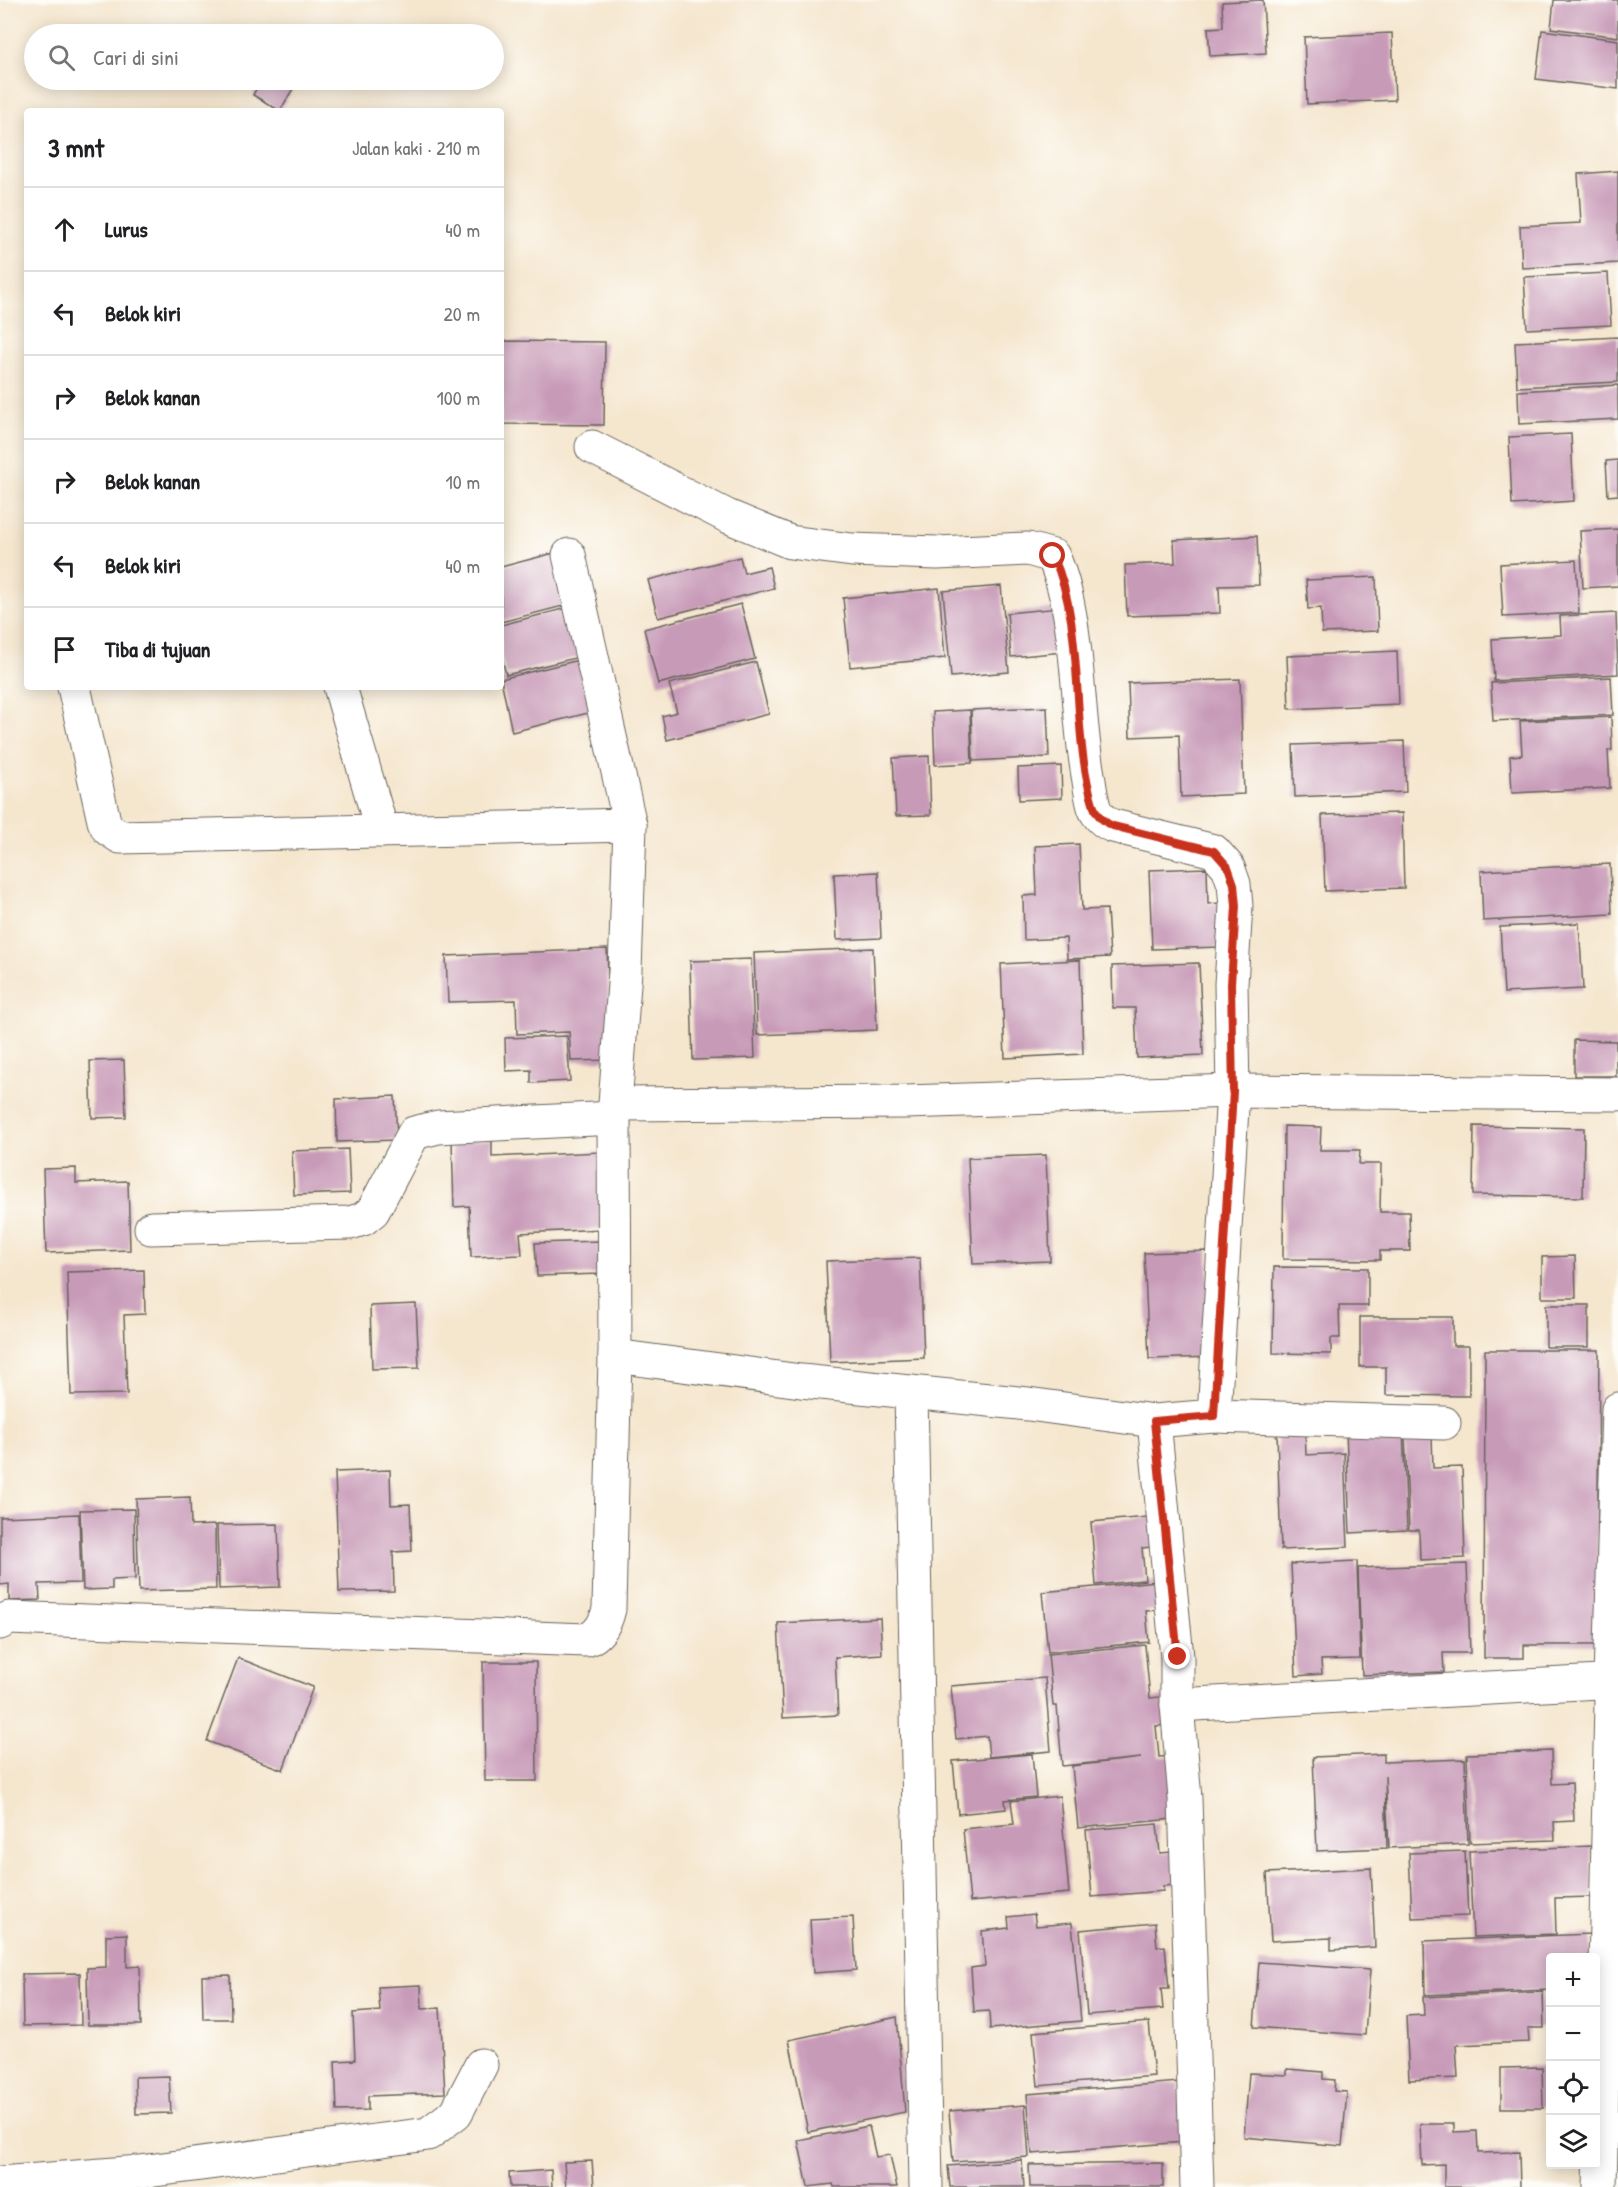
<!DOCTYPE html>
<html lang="id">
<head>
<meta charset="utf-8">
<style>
	:root { --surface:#fff; --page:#f2f2f2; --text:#202124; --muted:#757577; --line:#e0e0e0 }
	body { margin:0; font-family:"Patrick Hand",sans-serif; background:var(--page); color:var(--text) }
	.controls { position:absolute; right:18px; bottom:18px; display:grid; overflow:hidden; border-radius:6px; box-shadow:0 3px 15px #0003 }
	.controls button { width:54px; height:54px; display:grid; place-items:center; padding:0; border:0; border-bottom:2px solid var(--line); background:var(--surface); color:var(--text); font:30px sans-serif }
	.stop { position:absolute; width:18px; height:18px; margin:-14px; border:4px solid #c8321e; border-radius:50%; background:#fff }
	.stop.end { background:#c8321e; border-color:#fff; box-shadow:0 2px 6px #0008 }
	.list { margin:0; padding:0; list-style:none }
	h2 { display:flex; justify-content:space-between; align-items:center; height:78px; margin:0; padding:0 24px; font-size:26px }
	h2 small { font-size:20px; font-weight:400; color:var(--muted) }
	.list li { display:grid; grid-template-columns:39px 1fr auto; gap:18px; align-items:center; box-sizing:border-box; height:84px; padding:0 24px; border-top:2px solid var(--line) }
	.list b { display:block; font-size:22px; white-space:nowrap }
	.list em { font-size:20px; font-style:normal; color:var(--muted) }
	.icon { flex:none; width:33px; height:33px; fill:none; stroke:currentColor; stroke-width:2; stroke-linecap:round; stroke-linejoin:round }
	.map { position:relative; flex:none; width:1618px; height:2187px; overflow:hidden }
	.search { position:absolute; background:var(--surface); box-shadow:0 3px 15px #0003; left:24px; top:24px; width:480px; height:66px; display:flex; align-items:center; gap:15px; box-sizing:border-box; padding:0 21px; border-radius:33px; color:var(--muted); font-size:22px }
	.panel { position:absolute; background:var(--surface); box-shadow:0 3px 15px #0003; left:24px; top:108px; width:480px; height:582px; border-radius:6px }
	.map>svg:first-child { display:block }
	.building { fill:#c79ab8 }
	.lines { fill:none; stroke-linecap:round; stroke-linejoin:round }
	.minor-casing { stroke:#68635a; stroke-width:35 }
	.tertiary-casing { stroke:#68635a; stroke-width:35 }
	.minor { stroke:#fff; stroke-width:33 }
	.tertiary { stroke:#fff; stroke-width:33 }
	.route { stroke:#c8321e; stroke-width:8 }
</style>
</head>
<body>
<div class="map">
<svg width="1618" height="2187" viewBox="0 0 1618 2187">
	<rect width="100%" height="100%" fill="#fdfcf7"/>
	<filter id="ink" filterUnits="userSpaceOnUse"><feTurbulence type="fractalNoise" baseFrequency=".0167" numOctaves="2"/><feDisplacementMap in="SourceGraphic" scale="12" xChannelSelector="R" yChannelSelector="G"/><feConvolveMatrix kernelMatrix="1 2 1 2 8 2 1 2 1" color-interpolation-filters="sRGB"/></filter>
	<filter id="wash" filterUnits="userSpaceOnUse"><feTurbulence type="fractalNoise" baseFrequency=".008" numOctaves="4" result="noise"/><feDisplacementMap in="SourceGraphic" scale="24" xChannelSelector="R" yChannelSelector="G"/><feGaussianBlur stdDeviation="1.35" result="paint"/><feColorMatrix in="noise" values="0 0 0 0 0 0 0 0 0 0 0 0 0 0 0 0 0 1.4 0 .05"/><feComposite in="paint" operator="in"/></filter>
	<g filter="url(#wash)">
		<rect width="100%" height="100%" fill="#f5e6ce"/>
		<g id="blocks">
			<g class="building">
				<path d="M1263,0L1266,53L1210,56L1208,28L1223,27L1222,2Z"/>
				<path d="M1554,0H1618V37L1551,28Z"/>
				<path d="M1542,30L1618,40V89L1536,79Z"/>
				<path d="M1392,33L1395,100L1307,104L1304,37Z"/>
				<path d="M261,80H298L280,111L253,95Z"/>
				<path d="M1618,171V263L1522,268L1520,226L1581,223L1578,174Z"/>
				<path d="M1608,273L1611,325L1527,329L1524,277Z"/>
				<path d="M1618,337V382L1517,387L1515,342Z"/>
				<path d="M501,341L605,342L604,425L501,424Z"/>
				<path d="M1618,385V419L1519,424L1518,391Z"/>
				<path d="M1571,434L1574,501L1512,505L1509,437Z"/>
				<path d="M1618,460V495L1608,496L1606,461Z"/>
				<path d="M1618,529V586L1583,588L1580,531Z"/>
				<path d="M1257,536L1259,585L1219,586L1220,613L1127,616L1125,565L1175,563L1174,540Z"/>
				<path d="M554,553L567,605L501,622V567Z"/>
				<path d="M740,557L744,573L769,567L774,588L658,618L648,580Z"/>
				<path d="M1576,560L1579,613L1503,617L1500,564Z"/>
				<path d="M1376,577L1378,631L1322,633L1321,608L1308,609L1306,580Z"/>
				<path d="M1001,586L1009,672L951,677L943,591Z"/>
				<path d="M939,588L945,658L850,667L843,598Z"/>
				<path d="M741,604L755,659L658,684L644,629Z"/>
				<path d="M567,608L579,657L506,675L501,654V625Z"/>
				<path d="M1060,608L1063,652L1011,657L1007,613Z"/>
				<path d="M1616,613L1618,674L1494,681L1492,639L1561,635L1560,616Z"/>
				<path d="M1397,651L1399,704L1289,709L1287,656Z"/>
				<path d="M587,658L600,710L512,732L501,679Z"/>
				<path d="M756,662L769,714L667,740L662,716L677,712L669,684Z"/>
				<path d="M1611,677L1613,715L1493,721L1491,683Z"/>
				<path d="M1240,679L1244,794L1181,797L1179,735L1130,737L1128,683Z"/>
				<path d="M1047,707L1049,757L973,761L971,710Z"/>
				<path d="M970,710L972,763L935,765L933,712Z"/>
				<path d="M1611,717L1612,750H1608L1610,788L1512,793L1510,756L1522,755L1520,721Z"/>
				<path d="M1404,741L1406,792L1295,797L1293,745Z"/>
				<path d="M929,756L931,815L896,816L893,758Z"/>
				<path d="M1061,766L1062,798L1019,800L1018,768Z"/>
				<path d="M1402,813L1404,888L1325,891L1322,815Z"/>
				<path d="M1079,844L1082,910L1107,909L1110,957L1067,959L1066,938L1024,940L1023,896L1037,895L1035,846Z"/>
				<path d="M1610,864L1612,914L1483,921L1481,871Z"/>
				<path d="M1207,868L1208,904L1220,903L1222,947L1152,949L1149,870Z"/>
				<path d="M878,872L881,938L837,940L834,874Z"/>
				<path d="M1579,923L1583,989L1504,993L1500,927Z"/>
				<path d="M873,948L877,1030L757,1035L754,953Z"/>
				<path d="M607,949L611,1060L571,1061L569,1032L517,1034L516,1000L448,1002L446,956Z"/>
				<path d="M751,959L755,1058L693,1060L690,961Z"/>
				<path d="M1080,960L1083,1054L1005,1058L1001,964Z"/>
				<path d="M1199,963L1203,1055L1137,1058L1135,1008H1113L1112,966Z"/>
				<path d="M567,1036L570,1081L531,1083V1070L506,1071L505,1038Z"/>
				<path d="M1574,1040L1616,1041V1076H1574Z"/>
				<path d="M124,1060L126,1117L92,1118L90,1061Z"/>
				<path d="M395,1096L397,1140L337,1142L336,1099Z"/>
				<path d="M1284,1126L1321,1127L1320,1150H1360L1359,1164H1381L1380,1212H1409L1410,1251H1380V1260L1283,1259Z"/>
				<path d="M1474,1126L1584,1128L1583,1197L1473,1195Z"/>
				<path d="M492,1140V1157L601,1152L604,1229L520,1233L522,1255L471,1257L469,1206L454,1207L452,1141Z"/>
				<path d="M348,1149L350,1193L294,1195L292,1151Z"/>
				<path d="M1046,1155L1050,1261L973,1264L968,1158Z"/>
				<path d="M76,1168V1183L128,1181L130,1250L46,1253L43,1169Z"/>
				<path d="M599,1241L600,1274L537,1276L535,1243Z"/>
				<path d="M1208,1251L1212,1357L1149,1359L1144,1253Z"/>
				<path d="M1575,1256L1576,1298H1542V1257Z"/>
				<path d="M920,1258L924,1358L830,1362L826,1261Z"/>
				<path d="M1274,1267L1368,1268V1306H1339L1340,1338H1331V1354L1273,1353Z"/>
				<path d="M144,1270L145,1314L124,1315L127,1394L71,1395L67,1272Z"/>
				<path d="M416,1304L419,1368L372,1369L370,1306Z"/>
				<rect x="1546" y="1305" width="43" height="42"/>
				<path d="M1360,1317H1453V1346H1469V1396L1386,1395V1367H1360Z"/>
				<path d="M1485,1350H1599L1597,1645H1524V1658H1484Z"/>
				<path d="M1403,1428L1407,1530L1350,1533L1346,1430Z"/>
				<path d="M1305,1432L1306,1455L1344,1453L1348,1547L1281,1550L1277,1434Z"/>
				<path d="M1432,1435L1433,1468L1462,1467L1465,1558L1420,1560L1419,1530H1409L1405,1436Z"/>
				<path d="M390,1470L391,1505L410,1504L412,1551L393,1552L394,1591L339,1592L335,1472Z"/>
				<path d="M190,1497L191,1526L215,1525L216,1589L139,1591L136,1499Z"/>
				<path d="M134,1509L135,1579L112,1580V1589L83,1590L80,1510Z"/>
				<path d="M79,1514L81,1583L39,1584L40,1600L9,1601V1584L0,1585V1517Z"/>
				<path d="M1159,1516L1161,1546L1142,1548L1145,1580L1096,1585L1091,1522Z"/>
				<path d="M278,1524L280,1587L219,1589L217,1525Z"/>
				<path d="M1357,1561L1360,1659L1321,1660L1322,1674L1296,1676L1291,1564Z"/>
				<path d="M1467,1564L1470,1653H1443L1444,1672L1362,1675L1358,1568Z"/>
				<path d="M1167,1580L1170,1609L1146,1611L1149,1642L1048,1652L1042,1592Z"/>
				<path d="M880,1618L882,1654L835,1657L838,1715L783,1718L778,1623Z"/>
				<path d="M1145,1645L1150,1698L1171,1696L1174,1725L1156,1726L1159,1757L1178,1756L1184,1818L1078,1828L1072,1766L1141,1758L1062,1766L1057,1706H1053L1048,1654Z"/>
				<path d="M238,1658L313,1687L283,1770L207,1741Z"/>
				<path d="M483,1662H536L537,1781H485Z"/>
				<path d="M1045,1678L1051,1751L989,1757L987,1736L956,1739L951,1686Z"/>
				<path d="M1551,1751L1552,1784L1572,1783L1574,1821L1554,1822L1555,1840L1470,1843L1467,1754Z"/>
				<path d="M1032,1754L1036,1797L1005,1800L1006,1809L958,1814L953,1761Z"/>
				<path d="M1384,1754V1762L1465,1759L1468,1844L1389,1848L1385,1776L1387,1848L1317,1851L1313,1757Z"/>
				<path d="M1060,1796L1069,1893L970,1902L963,1829L1014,1824L1011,1801Z"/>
				<path d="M1157,1824L1160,1853L1184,1851L1187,1884L1163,1886V1891L1092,1897L1086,1830Z"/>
				<path d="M1591,1846L1592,1897L1555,1898L1556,1934L1473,1937L1469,1851Z"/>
				<path d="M1465,1851L1468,1916L1412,1918L1409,1853Z"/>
				<path d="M1371,1868L1375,1947L1331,1950V1938L1271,1941L1267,1873Z"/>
				<path d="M1034,1914L1036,1926L1072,1923L1081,2021L990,2029L989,2011L974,2012L971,1968L985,1966L982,1931L1009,1928L1008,1917Z"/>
				<path d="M853,1917L856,1970L813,1973L810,1919Z"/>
				<path d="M1155,1923L1157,1947L1165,1946L1169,1989H1161L1163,2009L1087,2015L1080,1930Z"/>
				<path d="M127,1934V1967L140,1966L141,2025H88L87,1968L106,1967V1935Z"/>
				<path d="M1591,1934V1958H1550V1990L1425,1995L1424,1941Z"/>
				<path d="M1259,1962L1370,1970L1365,2035L1254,2027Z"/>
				<path d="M80,1973L81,2025L23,2026L22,1974Z"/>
				<path d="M230,1975L231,2019H203L202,1976Z"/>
				<path d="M421,1985L422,2009L440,2008L445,2093L368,2096V2110L337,2111L335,2061L355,2060L353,2013L380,2011L378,1987Z"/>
				<path d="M1543,1992L1544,2028H1528L1529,2042L1456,2045L1458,2078L1409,2080L1406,2016L1424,2015L1423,1997Z"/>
				<path d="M897,2017L905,2112L808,2132L789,2040Z"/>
				<path d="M1149,2022L1154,2076L1038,2086L1033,2032Z"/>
				<path d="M1542,2067L1543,2108H1501V2068Z"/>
				<path d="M1287,2069L1323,2072V2079L1335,2080L1334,2091L1347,2092L1342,2146L1244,2137L1249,2073L1287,2075Z"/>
				<path d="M169,2076L171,2113L136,2114L135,2077Z"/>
				<path d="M1179,2082L1184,2142L1032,2154L1027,2094Z"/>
				<path d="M1025,2105L1029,2157L953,2162L949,2111Z"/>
				<path d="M1420,2124H1454V2132L1477,2131L1478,2153L1519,2152L1520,2187H1444V2164L1422,2165Z"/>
				<path d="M869,2126L876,2157L890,2155L897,2187H834L833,2184L808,2187L798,2140Z"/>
				<path d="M1022,2160L1024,2187H950L948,2166Z"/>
				<path d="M592,2161L594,2187H566L564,2162Z"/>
				<path d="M1163,2163V2187H1030L1029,2165Z"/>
				<path d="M551,2170L552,2187H510L509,2173Z"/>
			</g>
		</g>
	</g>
	<g filter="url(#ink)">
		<use href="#blocks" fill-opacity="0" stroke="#68635a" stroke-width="1.5"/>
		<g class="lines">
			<defs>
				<g id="minor">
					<path d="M592,447L727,516L790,542L852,550L937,553L1028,549L1053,556C1080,616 1076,709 1088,775C1090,786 1091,797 1094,807C1097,816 1105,823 1113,826L1214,851L1228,867L1234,884L1236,906L1231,984L1233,1091L1214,1416L1154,1421L1177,1657V1705L1618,1681"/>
					<path d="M569,555L630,825L625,971L614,1118"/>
					<path d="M74,687L104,821L108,829L120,837L630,825"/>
					<path d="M340,687L382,831"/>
					<path d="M615,1104L906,1102L1233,1091L1618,1094"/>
					<path d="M615,1356L801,1381L1028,1404L1154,1421"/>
					<path d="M911,1392L926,2187"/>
					<path d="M1214,1416L1444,1423"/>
					<path d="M0,1623L9,1618L586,1640C600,1635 606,1622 609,1609L615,1356L614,1118L438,1127L414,1133L373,1211L363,1219L350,1223L151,1228"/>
					<path d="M1177,1705L1185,1798L1197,2187"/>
					<path d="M0,2183L140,2172L428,2134L456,2113L481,2065"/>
				</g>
				<path id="tertiary" d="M1600,2187L1611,1704L1610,1681L1618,1409"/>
			</defs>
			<use href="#minor" class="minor-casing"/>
			<use href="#tertiary" class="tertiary-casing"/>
			<use href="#minor" class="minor"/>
			<use href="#tertiary" class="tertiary"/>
		</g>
	</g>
	<g class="lines" filter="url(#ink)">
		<path class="route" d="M1053,556C1087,630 1069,730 1094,807C1097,816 1105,823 1113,826L1214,851L1228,867L1234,884L1236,906L1231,984L1233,1091L1214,1416L1154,1421L1178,1657"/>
	</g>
</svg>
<div class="controls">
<button>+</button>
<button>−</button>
<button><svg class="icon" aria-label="locate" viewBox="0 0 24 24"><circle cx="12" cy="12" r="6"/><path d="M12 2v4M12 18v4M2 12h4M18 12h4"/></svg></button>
<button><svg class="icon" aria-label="layers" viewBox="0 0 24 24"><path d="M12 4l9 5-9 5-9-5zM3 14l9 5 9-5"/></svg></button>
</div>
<div class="stop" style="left:1053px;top:556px"></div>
<div class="stop end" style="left:1178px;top:1657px"></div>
<div class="search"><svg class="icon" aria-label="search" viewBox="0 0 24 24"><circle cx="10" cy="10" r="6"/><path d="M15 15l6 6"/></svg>Cari di sini</div>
<section class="panel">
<h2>3 mnt<small>Jalan kaki · 210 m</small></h2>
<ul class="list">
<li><svg class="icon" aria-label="ahead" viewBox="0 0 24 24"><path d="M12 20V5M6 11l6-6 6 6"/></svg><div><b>Lurus</b></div><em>40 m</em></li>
<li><svg class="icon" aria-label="left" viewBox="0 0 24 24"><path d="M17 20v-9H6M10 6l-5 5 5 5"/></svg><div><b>Belok kiri</b></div><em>20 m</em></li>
<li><svg class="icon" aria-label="right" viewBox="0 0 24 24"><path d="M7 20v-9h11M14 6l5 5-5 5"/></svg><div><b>Belok kanan</b></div><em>100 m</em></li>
<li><svg class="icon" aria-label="right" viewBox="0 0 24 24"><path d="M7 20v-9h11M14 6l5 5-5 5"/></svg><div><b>Belok kanan</b></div><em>10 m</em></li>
<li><svg class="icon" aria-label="left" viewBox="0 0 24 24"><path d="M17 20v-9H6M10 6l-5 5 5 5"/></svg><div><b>Belok kiri</b></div><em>40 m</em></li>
<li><svg class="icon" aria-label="arrive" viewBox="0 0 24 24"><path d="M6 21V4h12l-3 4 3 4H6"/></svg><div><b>Tiba di tujuan</b></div></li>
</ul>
</section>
</div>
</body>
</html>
